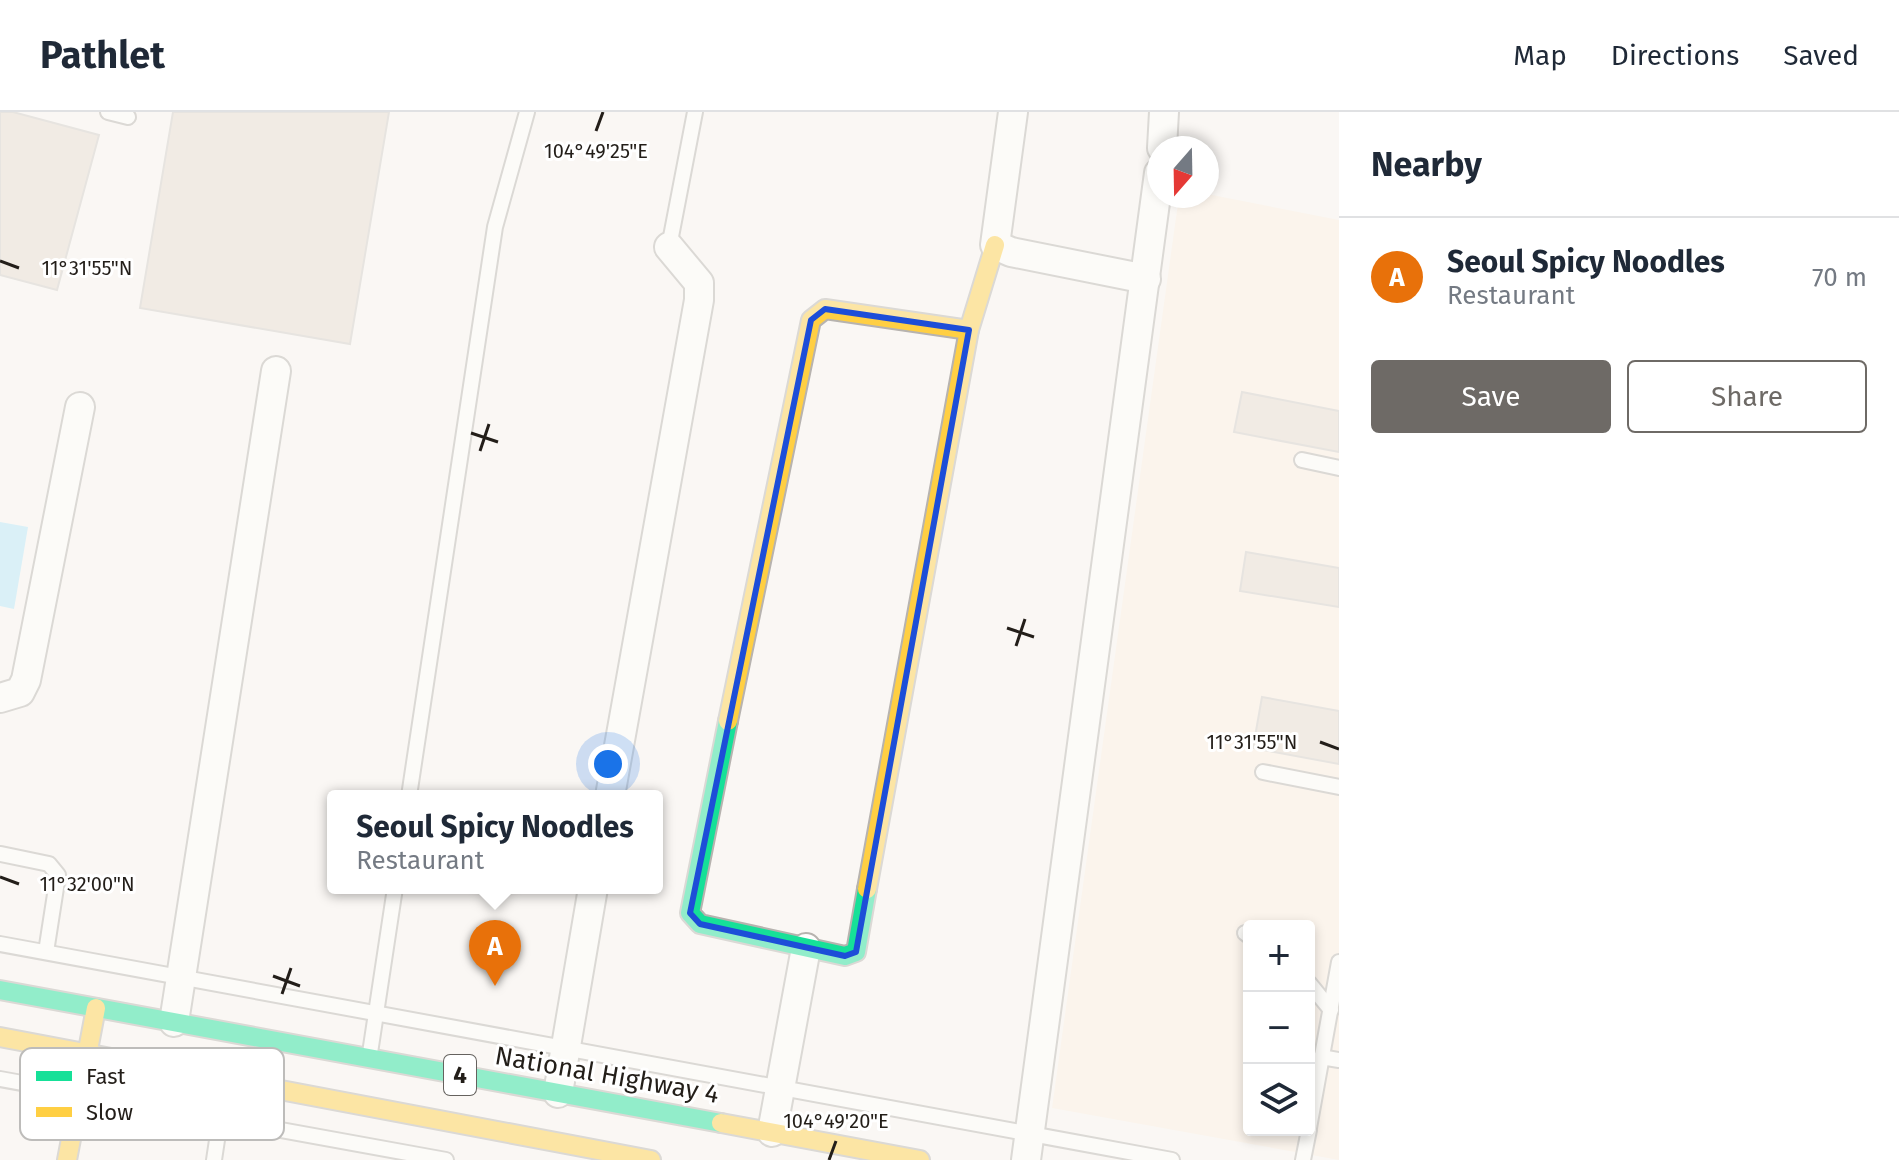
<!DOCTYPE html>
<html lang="en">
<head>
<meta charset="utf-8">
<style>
	:root { --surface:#fff; --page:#f6f6f7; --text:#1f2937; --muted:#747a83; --line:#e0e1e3; --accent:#6e6a66 }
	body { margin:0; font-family:"Fira Sans",sans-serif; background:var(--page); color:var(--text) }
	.controls { position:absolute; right:24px; bottom:24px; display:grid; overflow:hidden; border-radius:8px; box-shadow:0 4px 12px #0003 }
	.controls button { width:72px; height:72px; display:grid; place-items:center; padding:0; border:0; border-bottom:2px solid var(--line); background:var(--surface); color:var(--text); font:40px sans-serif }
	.compass { position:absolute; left:1147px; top:24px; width:72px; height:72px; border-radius:50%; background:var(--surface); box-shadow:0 4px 12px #0003; rotate:200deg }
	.you { position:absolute; left:608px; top:652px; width:28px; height:28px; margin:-20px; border:6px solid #fff; border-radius:50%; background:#1a73e8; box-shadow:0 0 0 12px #1a73e833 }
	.badge { display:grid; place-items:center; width:52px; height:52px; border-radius:50%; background:var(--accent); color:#fff; font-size:26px; font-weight:700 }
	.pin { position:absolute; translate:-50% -66px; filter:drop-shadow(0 2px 4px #0008) }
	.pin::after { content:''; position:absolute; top:42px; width:28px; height:24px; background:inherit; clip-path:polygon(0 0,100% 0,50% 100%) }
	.popup { position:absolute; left:327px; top:678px; width:336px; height:104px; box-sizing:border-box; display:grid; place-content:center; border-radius:8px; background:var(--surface); filter:drop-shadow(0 2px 6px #0005); font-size:26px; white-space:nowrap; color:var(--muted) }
	.popup b { font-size:30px; color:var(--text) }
	.popup::after { content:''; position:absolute; left:50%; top:100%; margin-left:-16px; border:16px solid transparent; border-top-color:var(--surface) }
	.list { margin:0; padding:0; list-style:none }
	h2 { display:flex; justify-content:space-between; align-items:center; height:104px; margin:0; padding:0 32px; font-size:34px }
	h2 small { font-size:26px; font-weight:400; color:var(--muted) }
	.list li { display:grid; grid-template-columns:52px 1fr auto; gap:24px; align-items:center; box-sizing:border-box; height:120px; padding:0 32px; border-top:2px solid var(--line) }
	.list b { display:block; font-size:30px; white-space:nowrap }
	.list p { margin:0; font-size:26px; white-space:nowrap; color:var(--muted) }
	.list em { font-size:26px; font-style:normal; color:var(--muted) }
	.actions { display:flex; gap:16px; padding:24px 32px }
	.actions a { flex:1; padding:18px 0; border:2px solid var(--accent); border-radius:8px; text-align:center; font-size:28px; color:var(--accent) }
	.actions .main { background:var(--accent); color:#fff }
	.icon { flex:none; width:44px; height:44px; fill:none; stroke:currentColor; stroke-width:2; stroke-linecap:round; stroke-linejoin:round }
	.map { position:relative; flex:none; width:1339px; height:1048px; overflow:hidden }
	header { display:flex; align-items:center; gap:48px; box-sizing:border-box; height:112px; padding:0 40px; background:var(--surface); border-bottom:2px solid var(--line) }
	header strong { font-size:38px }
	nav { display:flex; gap:44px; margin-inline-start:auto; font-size:28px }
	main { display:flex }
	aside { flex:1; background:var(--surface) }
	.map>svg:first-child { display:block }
	.built { fill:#fcefe3; fill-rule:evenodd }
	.water { fill:#b3e7fb }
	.building { fill:#e7dcd1; stroke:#d0ccc8; stroke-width:2 }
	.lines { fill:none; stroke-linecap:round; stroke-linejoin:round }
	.lane-casing { stroke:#b7b3af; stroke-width:18 }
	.street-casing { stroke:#b7b3af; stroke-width:32 }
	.fast-casing { stroke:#b7b3af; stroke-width:22 }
	.slow-casing { stroke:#b7b3af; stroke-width:22 }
	.lane { stroke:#fefefd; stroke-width:14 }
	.street { stroke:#fefefd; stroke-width:28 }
	.fast { stroke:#16e098; stroke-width:18 }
	.slow { stroke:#ffcf43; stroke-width:18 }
	.marked { fill:none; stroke:#1d4ed8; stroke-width:6; stroke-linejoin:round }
	.ticks { fill:none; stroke:#231e19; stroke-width:3 }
	.labels { text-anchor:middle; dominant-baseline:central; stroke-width:6; stroke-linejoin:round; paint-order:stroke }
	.shield { fill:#fff; stroke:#65625e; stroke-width:2 }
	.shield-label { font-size:24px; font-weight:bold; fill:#231e19 }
	.street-label { font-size:26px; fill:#231e19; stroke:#fff }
	.key { fill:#fff; stroke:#bdbcba; stroke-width:2 }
	.key-label { font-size:22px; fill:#231e19 }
	.ticks-label { font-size:20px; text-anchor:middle; fill:#231e19; stroke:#fff; stroke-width:6; stroke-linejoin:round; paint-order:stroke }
</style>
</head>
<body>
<header>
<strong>Pathlet</strong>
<nav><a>Map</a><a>Directions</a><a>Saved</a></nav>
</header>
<main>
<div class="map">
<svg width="1339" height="1048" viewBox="0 0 1339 1048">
	<rect width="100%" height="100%" fill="#faf7f4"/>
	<path class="built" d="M1207,82L1339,108V1048L1052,996L1179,84ZM1249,814H1309V1018H1249Z"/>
	<path class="water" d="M0,410L28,415L14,497L0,494Z"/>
	<g class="building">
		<path d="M0,0H13L99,23L57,178L0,163Z"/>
		<path d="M173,0H389L350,232L140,196Z"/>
		<path d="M1242,280L1339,299V340L1234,320Z"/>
		<path d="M1246,440L1339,456V495L1240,479Z"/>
		<path d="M1262,585L1339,599V652L1253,636Z"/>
	</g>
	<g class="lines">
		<defs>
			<g id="lane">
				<path d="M108,0L128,5"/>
				<path d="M669,135L695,0"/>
				<path d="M1302,348L1339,356"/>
				<path d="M1263,660L1339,675"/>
				<path d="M409,684L495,115L527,0"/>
				<path d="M1,742L49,752L58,763L46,840"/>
				<path d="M1245,821L1249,824"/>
				<path d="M0,832L1172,1048"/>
				<path d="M1309,871L1331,898"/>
				<path d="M370,941L395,776"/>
				<path d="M1321,945L1339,948"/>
				<path d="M0,967L446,1048"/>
				<path d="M1309,1016L1339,850"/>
				<path d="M214,1048L220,1008"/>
				<path d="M1303,1048L1309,1018"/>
			</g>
			<g id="street">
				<path d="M1013,0L995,133L1011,140L1146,167"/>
				<path d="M1162,36L1164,0"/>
				<path d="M0,586L20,580L26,568L80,295"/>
				<path d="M610,684L699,188V171L669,135"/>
				<path d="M174,910L276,259"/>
				<path d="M558,981L593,776"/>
				<path d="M772,1020L806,836"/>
				<path d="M1026,1048L1159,61"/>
			</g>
			<g id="fast">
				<path d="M728,609L690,801L700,812L845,844L856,840L867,777"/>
				<path d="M0,878L721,1011"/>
			</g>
			<g id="slow">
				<path d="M728,609L811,208L825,197L969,218"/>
				<path d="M867,777L969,218L995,133"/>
				<path d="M0,925L651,1048"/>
				<path d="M721,1011L920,1048"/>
				<path d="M67,1048L96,896"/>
			</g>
		</defs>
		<use href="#lane" class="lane-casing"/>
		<use href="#street" class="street-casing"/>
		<use href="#fast" class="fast-casing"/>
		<use href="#slow" class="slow-casing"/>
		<use href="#lane" class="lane"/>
		<use href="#street" class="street"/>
		<use href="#fast" class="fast"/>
		<use href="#slow" class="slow"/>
	</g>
	<path d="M0 0H1339V1048H0ZM825,197L969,218L856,840L845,844L700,812L690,801L811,208Z" fill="#faf7f4" fill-opacity=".55" fill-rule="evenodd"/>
	<path class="marked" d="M825,197L969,218L856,840L845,844L700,812L690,801L811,208Z"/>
	<path class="ticks" d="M596,19L603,0M0,149L19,156M471,321L498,330M480,339L489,312M1007,516L1034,525M1016,534L1025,507M1320,630L1339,637M0,765L19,772M273,864L300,874M282,882L291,856M829,1048L836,1029"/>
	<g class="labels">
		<rect class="shield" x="444" y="943" width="32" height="40" rx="6"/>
		<g class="shield-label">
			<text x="460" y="963">4</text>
		</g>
		<g class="street-label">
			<text transform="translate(607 963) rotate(10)">National Highway 4</text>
		</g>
	</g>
	<rect x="20" y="936" width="264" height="92" rx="12" class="key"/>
	<rect x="36" y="959" width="36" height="10" fill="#16e098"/>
	<rect x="36" y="995" width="36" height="10" fill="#ffcf43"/>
	<g class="key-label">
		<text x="86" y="972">Fast</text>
		<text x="86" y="1008">Slow</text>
	</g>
	<g class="ticks-label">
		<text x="596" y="46">104°49'25"E</text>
		<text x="87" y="163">11°31'55"N</text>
		<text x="1252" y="637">11°31'55"N</text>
		<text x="87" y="779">11°32'00"N</text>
		<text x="836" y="1016">104°49'20"E</text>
	</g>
</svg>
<div class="controls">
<button>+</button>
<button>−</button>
<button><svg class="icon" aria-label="layers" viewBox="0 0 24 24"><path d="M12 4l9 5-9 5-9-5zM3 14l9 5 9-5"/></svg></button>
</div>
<svg class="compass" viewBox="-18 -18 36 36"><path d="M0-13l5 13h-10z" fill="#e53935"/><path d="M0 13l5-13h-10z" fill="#747a83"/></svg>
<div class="you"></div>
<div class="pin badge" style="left:495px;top:874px;background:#e8710a">A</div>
<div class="popup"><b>Seoul Spicy Noodles</b>Restaurant</div>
</div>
<aside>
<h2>Nearby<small></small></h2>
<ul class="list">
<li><span class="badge" style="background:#e8710a">A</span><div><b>Seoul Spicy Noodles</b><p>Restaurant</p></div><em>70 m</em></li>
</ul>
<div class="actions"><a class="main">Save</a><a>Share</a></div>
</aside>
</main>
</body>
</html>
